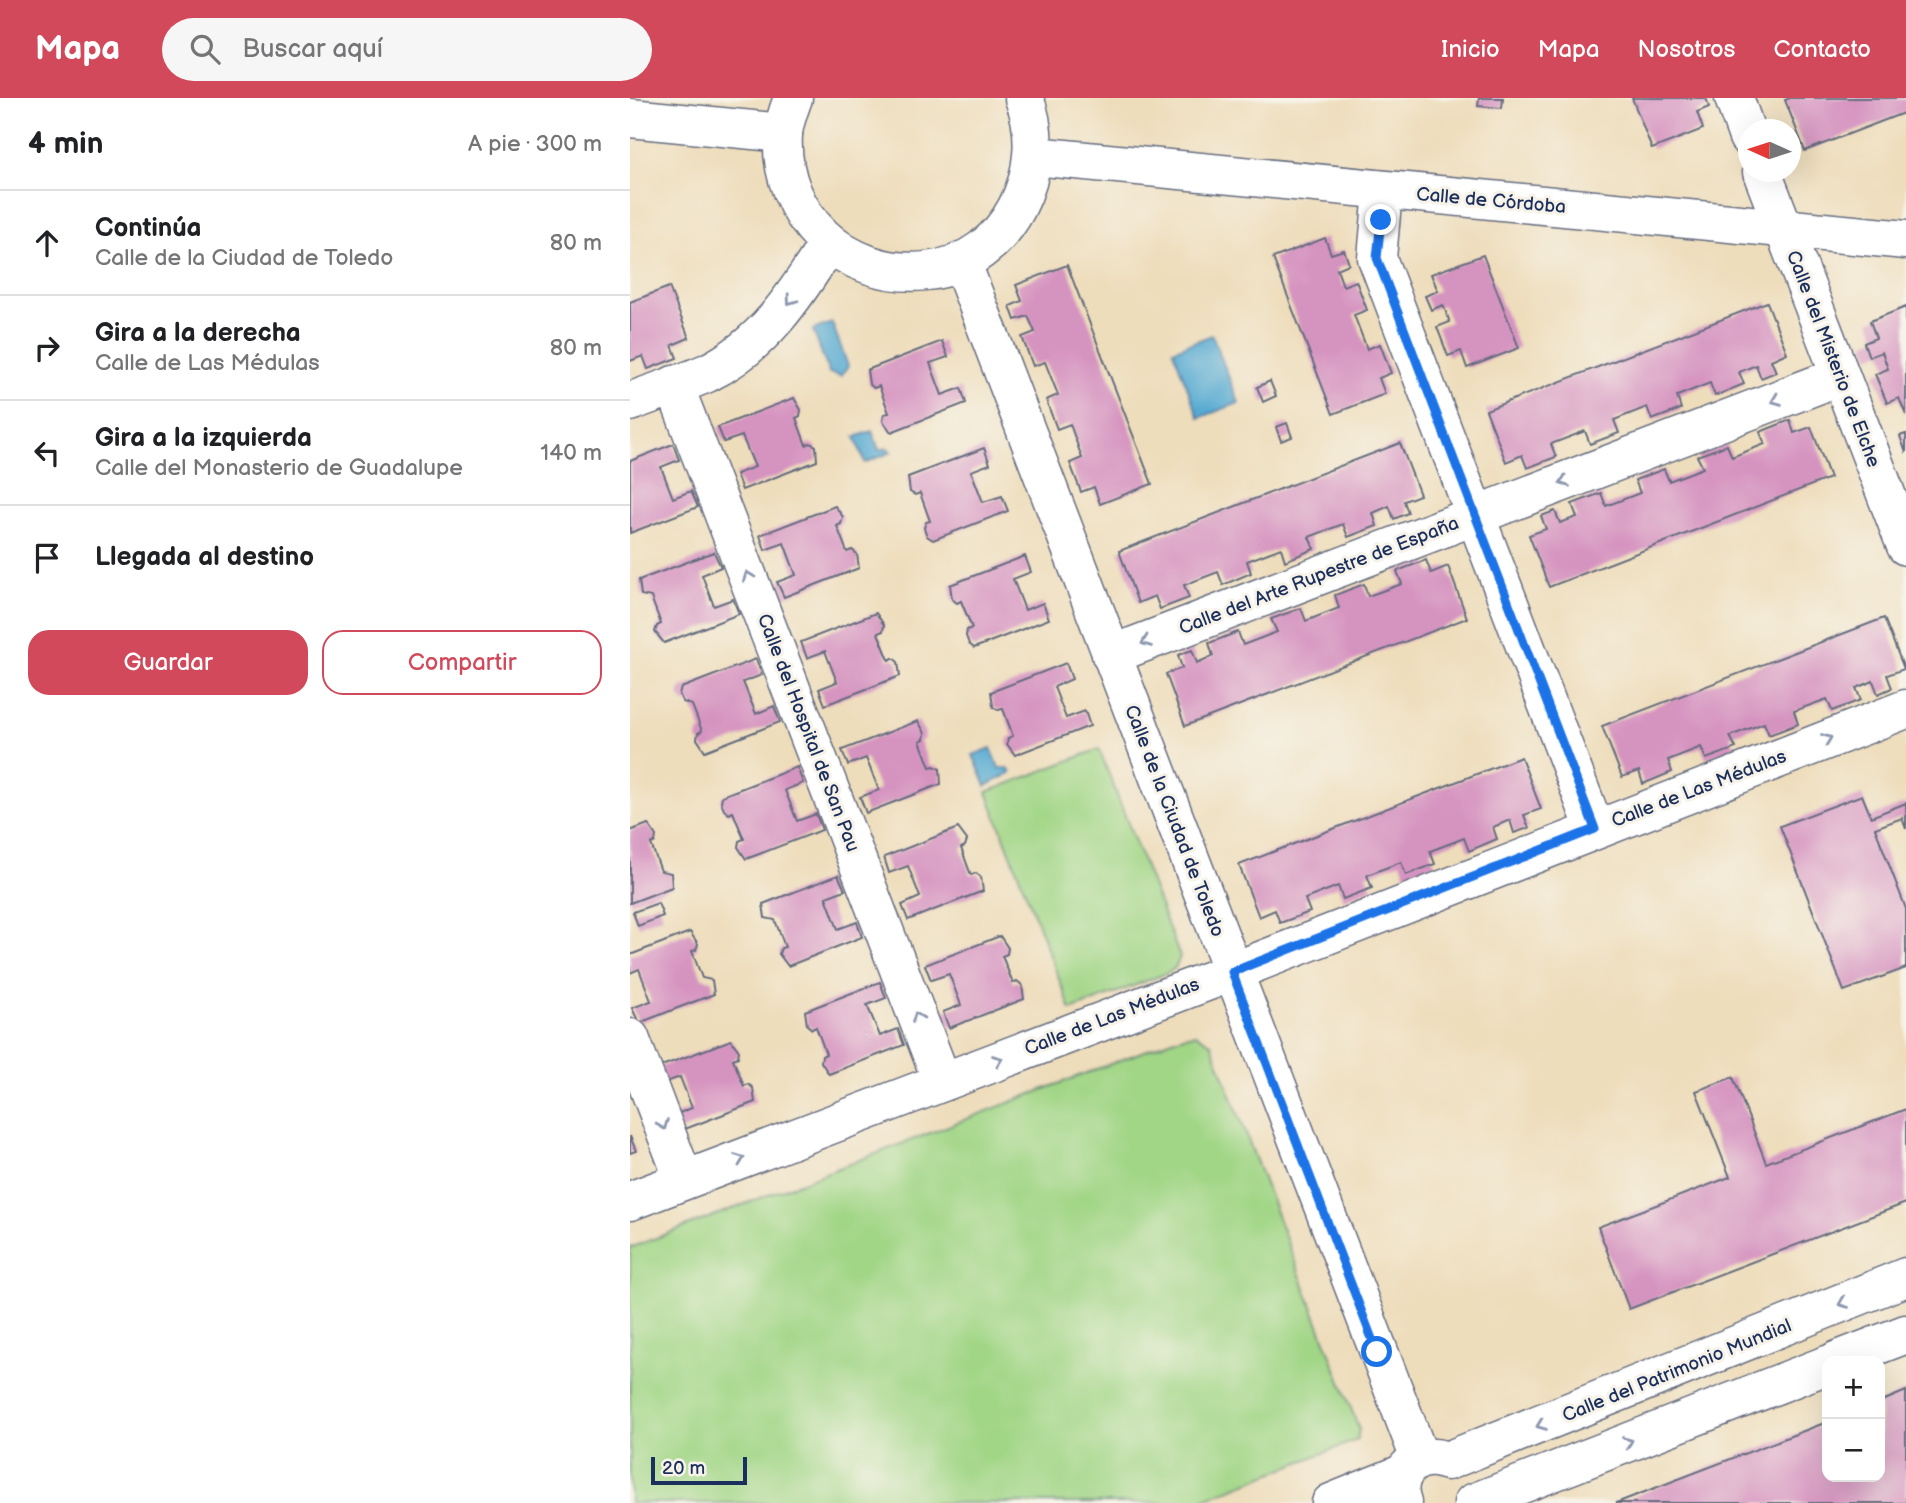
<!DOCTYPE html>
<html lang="es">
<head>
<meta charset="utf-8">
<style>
	:root { --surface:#fff; --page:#f6f6f6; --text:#202124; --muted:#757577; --line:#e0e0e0; --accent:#d1495b }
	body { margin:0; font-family:"Balsamiq Sans",sans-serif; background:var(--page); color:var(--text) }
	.controls { position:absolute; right:21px; bottom:21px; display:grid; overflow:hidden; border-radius:14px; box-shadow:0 7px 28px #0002 }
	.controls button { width:63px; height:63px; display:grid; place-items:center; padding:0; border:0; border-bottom:2px solid var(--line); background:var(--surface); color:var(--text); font:35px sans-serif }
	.compass { position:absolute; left:1108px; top:21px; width:63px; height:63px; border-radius:50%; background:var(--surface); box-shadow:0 7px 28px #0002; rotate:273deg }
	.scale { position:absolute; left:21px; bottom:18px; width:96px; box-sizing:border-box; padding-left:7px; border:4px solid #1b2f5e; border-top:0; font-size:19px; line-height:24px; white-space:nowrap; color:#1b2f5e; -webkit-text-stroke:5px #f7f3e8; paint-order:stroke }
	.stop { position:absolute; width:21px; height:21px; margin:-16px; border:5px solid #1a73e8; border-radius:50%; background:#fff }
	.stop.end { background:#1a73e8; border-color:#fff; box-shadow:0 2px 7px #0008 }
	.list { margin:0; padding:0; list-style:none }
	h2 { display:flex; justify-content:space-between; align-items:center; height:91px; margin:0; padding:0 28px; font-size:30px }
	h2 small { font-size:23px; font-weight:400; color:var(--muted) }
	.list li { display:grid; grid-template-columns:46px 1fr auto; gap:21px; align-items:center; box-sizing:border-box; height:105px; padding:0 28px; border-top:2px solid var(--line) }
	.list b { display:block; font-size:26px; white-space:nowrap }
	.list p { margin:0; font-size:23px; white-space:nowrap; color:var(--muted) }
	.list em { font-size:23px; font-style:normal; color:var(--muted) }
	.actions { display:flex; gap:14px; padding:21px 28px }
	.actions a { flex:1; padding:16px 0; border:2px solid var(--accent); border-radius:21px; text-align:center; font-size:24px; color:var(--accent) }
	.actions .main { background:var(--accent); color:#fff }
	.icon { flex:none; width:38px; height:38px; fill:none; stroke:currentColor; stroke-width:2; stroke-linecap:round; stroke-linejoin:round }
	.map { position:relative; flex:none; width:1276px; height:1405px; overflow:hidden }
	header { display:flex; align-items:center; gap:42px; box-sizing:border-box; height:98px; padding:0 35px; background:var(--accent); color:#fff }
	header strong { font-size:33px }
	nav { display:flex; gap:38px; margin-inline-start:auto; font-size:24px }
	.search { width:490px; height:63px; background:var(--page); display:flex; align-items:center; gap:18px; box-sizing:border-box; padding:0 24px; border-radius:38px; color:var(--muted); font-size:26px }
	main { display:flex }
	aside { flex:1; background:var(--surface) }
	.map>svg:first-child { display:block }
	.green { fill:#a1d686; stroke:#5e8272; stroke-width:2 }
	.water { fill:#56aad2; stroke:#386c98; stroke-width:2 }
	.building { fill:#d593c0 }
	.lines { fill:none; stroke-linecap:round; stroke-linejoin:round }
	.minor-casing { stroke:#656c7f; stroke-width:41 }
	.minor { stroke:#fff; stroke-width:38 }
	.oneway { stroke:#8d97ae }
	.route { stroke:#1a73e8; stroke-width:9 }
	.labels { text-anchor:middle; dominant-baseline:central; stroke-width:6; stroke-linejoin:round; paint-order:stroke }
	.street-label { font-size:19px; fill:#1b2f5e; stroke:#f7f3e8 }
</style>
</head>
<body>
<header>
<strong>Mapa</strong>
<div class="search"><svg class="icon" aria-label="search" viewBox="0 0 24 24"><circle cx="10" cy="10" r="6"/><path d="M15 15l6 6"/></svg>Buscar aquí</div>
<nav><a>Inicio</a><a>Mapa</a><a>Nosotros</a><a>Contacto</a></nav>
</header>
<main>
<aside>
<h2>4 min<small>A pie · 300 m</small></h2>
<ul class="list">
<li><svg class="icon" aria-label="ahead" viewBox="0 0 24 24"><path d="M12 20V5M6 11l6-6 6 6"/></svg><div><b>Continúa</b><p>Calle de la Ciudad de Toledo</p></div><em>80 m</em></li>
<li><svg class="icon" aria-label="right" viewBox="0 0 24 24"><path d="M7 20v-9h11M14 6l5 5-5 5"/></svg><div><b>Gira a la derecha</b><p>Calle de Las Médulas</p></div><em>80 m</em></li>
<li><svg class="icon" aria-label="left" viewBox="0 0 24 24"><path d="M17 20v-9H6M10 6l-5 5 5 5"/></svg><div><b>Gira a la izquierda</b><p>Calle del Monasterio de Guadalupe</p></div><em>140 m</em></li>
<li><svg class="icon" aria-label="arrive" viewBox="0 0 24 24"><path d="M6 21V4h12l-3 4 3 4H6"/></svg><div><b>Llegada al destino</b></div></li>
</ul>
<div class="actions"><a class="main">Guardar</a><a>Compartir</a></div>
</aside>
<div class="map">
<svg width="1276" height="1405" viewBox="0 0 1276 1405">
	<rect width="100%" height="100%" fill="#f7f3e8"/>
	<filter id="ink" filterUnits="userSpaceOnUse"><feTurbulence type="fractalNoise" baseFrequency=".0143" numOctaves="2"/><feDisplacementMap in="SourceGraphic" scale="14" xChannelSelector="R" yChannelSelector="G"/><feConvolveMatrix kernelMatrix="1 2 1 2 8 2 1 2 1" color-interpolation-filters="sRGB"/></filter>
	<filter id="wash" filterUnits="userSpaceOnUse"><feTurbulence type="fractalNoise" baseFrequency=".00686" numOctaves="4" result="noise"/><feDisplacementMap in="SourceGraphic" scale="28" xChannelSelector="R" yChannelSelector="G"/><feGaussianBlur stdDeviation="1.57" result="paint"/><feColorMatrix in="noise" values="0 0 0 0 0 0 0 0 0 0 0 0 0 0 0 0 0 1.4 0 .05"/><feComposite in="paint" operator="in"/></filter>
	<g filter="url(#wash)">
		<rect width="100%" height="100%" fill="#edb"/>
		<g class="green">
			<path d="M469,651L550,859L545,870L537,875L441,912L357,694Z"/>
			<path d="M566,936L581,945L729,1331L727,1342L564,1405H0V1150L553,938Z"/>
		</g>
		<g class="water">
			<path d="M202,225L218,268L211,278L199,275L183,232Z"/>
			<path d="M582,237L609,305L569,320L543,252Z"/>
			<path d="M242,333L249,352L258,350L261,354L235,365L225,339Z"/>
			<path d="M361,650L369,670H378L381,675L356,688L343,657Z"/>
		</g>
		<g id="blocks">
			<g class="building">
				<path d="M849,0H873L872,10L848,8Z"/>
				<path d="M1002,0H1076L1079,9L1067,14L1073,31L1022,51Z"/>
				<path d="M1160,0H1276V14L1175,53L1155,2Z"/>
				<path d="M695,140L701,156L714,152L719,166L707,171L713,188L726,183L737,212L724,217L737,251L750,246L761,275L749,280L755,296L703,316L643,160Z"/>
				<path d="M853,157L889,250L837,270L831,253L818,258L807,229L820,224L813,207L801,212L795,198L808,193L801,176Z"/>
				<path d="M437,167L522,386L470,406L464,389L451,394L440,365L452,360L440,326L427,331L416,302L428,297L415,264L403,268L392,239L405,234L398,218L385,222L380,208L392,203L386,187Z"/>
				<path d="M39,189L59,240L42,247L47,260L18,271L13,258L0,263V204Z"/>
				<path d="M1137,204L1157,255L1141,262L1146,274L1131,280L1126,267L1109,274L1114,286L1085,298L1080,285L1047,298L1051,311L1022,322L1017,309L984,322L989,335L960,346L955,333L921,346L926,359L897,370L892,357L876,364L856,312Z"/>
				<path d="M1276,209V317L1269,300L1257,305L1245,276L1258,271L1252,254L1239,259L1234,245L1246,240L1240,223Z"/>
				<path d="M312,243L318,259L300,265L312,297L331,290L336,305L261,334L253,323L254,316L259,315L249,288L244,290L239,286L237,272Z"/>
				<path d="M640,283L646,298L633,304L627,289Z"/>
				<path d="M164,300L171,312L170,318L166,320L176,347L180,345L186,348L187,363L112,392L106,376L125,369L112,338L94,344L88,329Z"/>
				<path d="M1160,322L1164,335L1181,329L1200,380L919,489L899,437L916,431L911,418L925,413L930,425L947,419L942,406L971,395L976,408L1010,395L1005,382L1034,371L1039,383L1073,370L1067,358L1097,347L1102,359L1135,346L1130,334Z"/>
				<path d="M657,325L662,339L651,343L646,329Z"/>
				<path d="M1276,336V355L1270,338Z"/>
				<path d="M770,345L790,397L774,403L778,415L764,421L759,408L743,415L747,428L718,439L713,426L679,439L684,451L655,463L651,450L617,463L621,475L593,487L588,474L554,487L559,500L530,511L525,498L508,505L489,453Z"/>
				<path d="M43,346L49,362L31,369L43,400L61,393L68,409L0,435V363Z"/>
				<path d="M354,350L360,366L341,373L353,404L372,398L378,413L303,442L297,438L294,430L296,424L300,423L290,395L285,397L280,394L278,379Z"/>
				<path d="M205,408L213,419L211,426L207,428L217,454L222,452L227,456L229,470L154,499L147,484L166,477L154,445L135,452L130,437Z"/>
				<path d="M84,454L91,469L72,477L84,508L103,501L109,516L34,545L25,534L27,528L31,526L21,499L11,497L9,482Z"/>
				<path d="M395,458L401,474L383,481L395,512L413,505L419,521L344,550L339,546L336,538L337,532L342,530L331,503L327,505L322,501L320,487Z"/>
				<path d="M796,462L801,475L818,468L837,520L555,628L536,576L552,570L548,557L562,552L567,565L583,558L579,545L608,534L613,547L647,534L641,521L671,510L676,523L709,510L705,497L734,486L738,498L772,486L767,473Z"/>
				<path d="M246,515L254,527L253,533L248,535L259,562L263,560L268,564L270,578L195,607L189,591L207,584L195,553L177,560L171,544Z"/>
				<path d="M1254,520L1274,571L1257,577L1262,590L1248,596L1243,583L1226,590L1231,602L1202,613L1197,601L1164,613L1168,626L1139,637L1134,625L1100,638L1106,650L1076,661L1071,649L1038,662L1042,674L1013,686L1009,673L992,679L972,628Z"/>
				<path d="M126,561L132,577L113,584L126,616L144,608L150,624L75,653L67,641L68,635L72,633L62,607L53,604L49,596L51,590Z"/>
				<path d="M436,565L442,581L424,589L436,620L455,613L460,628L385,657L377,646L378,640L383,638L373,611L368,612L363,609L361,594Z"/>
				<path d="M288,623L295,635L294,641L290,643L300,669L304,668L310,671L311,686L236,715L230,699L249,692L236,660L218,667L212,652Z"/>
				<path d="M891,659L911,711L894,717L899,730L884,735L880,722L863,729L867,741L839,753L834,740L800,753L805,766L776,777L771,764L737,777L742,790L713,801L708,788L675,801L680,814L650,825L645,812L629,819L609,767Z"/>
				<path d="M167,669L173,685L155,692L167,723L186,716L192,732L116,761L108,749L109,743L114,741L103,714L99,716L94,712L91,704L92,698Z"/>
				<path d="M1232,697L1241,719L1276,705V731L1272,720L1245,730L1276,811V870L1214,893L1150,728Z"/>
				<path d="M18,726L26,738L25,744L21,746L31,773L41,775L42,789L0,805V733Z"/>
				<path d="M328,730L337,742L335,748L331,750L341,777L346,775L351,779L353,793L278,822L272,807L290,799L278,768L259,775L254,759Z"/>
				<path d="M208,777L215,792L196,799L208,831L227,824L232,839L158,868L149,856L151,850L155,849L145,822L135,820L133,806Z"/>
				<path d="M28,805L33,818L8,828L3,814Z"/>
				<path d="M60,834L68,846L66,852L62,853L72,880L82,882L84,896L9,925L2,910L21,903L9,871L0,875V857Z"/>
				<path d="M370,838L378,850L377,856L372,858L383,885L387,883L392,887L394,901L319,930L313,914L331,907L319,876L301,882L295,867Z"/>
				<path d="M250,884L256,900L237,907L250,938L268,931L274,947L199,976L191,964L192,958L196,956L186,929L182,931L177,927L175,913Z"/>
				<path d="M101,942L109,953L108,959L103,961L114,988L118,986L123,990L125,1004L50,1033L44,1017L62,1010L50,979L31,986L26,970Z"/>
				<path d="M1103,979L1136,1065L1276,1011V1105L999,1211L968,1129L1100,1079L1066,993Z"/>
				<path d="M0,1038L6,1053L0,1055Z"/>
				<path d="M1276,1293V1405H986L1197,1324V1379H1250V1304Z"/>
			</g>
		</g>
	</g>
	<g filter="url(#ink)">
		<use href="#blocks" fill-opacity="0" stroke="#656c7f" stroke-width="2"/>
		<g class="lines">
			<defs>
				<g id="minor">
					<path d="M163,0C159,11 154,24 153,36C148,118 216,182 297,173C379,164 422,71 394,0"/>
					<path d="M1104,0L1118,39"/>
					<path d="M0,20L153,35"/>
					<path d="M404,58L1276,142"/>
					<path d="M1132,74L1276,448"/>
					<path d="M753,93L747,160L965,731"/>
					<path d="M331,163L790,1361"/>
					<path d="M44,287L312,983"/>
					<path d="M0,304C25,294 52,286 77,275C133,248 166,197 198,146"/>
					<path d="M481,557L1210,278"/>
					<path d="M0,940L54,1082"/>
					<path d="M0,1103L602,874L1276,611"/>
					<path d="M1206,1263L1276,1236"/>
					<path d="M817,1363L1276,1179"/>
					<path d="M701,1405L772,1376"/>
					<path d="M772,1405C762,1377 785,1352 814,1362"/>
					<path d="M843,1405L1197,1267"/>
				</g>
			</defs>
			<use href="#minor" class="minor-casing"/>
			<use href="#minor" class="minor"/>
		</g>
		<defs><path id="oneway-chevron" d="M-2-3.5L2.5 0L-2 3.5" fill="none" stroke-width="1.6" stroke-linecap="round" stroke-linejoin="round" transform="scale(1.75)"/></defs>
		<g class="oneway">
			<use href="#oneway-chevron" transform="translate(161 202) rotate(126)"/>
			<use href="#oneway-chevron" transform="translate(1146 302) rotate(159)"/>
			<use href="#oneway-chevron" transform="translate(934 384) rotate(159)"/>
			<use href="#oneway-chevron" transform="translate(118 478) rotate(-111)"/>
			<use href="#oneway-chevron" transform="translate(516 544) rotate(159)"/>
			<use href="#oneway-chevron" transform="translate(1197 641) rotate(-21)"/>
			<use href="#oneway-chevron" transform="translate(287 919) rotate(-111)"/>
			<use href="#oneway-chevron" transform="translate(368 962) rotate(-21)"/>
			<use href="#oneway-chevron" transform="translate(33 1027) rotate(69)"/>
			<use href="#oneway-chevron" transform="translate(110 1061) rotate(-21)"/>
			<use href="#oneway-chevron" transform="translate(1213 1205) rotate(158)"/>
			<use href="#oneway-chevron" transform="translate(911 1327) rotate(159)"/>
			<use href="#oneway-chevron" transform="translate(998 1344) rotate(-21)"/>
		</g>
	</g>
	<g class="lines" filter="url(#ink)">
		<path class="route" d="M747,1254L602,874L965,731L747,160L751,122"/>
	</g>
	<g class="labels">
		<g class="street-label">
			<text transform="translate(861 103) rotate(5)">Calle de Córdoba</text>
			<text transform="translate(1203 261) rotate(69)">Calle del Misterio de Elche</text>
			<text transform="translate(689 478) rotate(-21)">Calle del Arte Rupestre de España</text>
			<text transform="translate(178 635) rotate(69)">Calle del Hospital de San Pau</text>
			<text transform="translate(1069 691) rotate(-21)">Calle de Las Médulas</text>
			<text transform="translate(544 723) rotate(69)">Calle de la Ciudad de Toledo</text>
			<text transform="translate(482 919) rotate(-21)">Calle de Las Médulas</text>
			<text transform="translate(1047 1273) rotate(-22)">Calle del Patrimonio Mundial</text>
		</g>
	</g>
</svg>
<div class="controls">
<button>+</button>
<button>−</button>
</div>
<svg class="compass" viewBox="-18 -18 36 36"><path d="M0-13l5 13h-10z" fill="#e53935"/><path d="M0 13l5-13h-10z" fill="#757577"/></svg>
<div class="scale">20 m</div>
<div class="stop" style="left:747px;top:1254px"></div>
<div class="stop end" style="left:751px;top:122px"></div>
</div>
</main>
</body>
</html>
